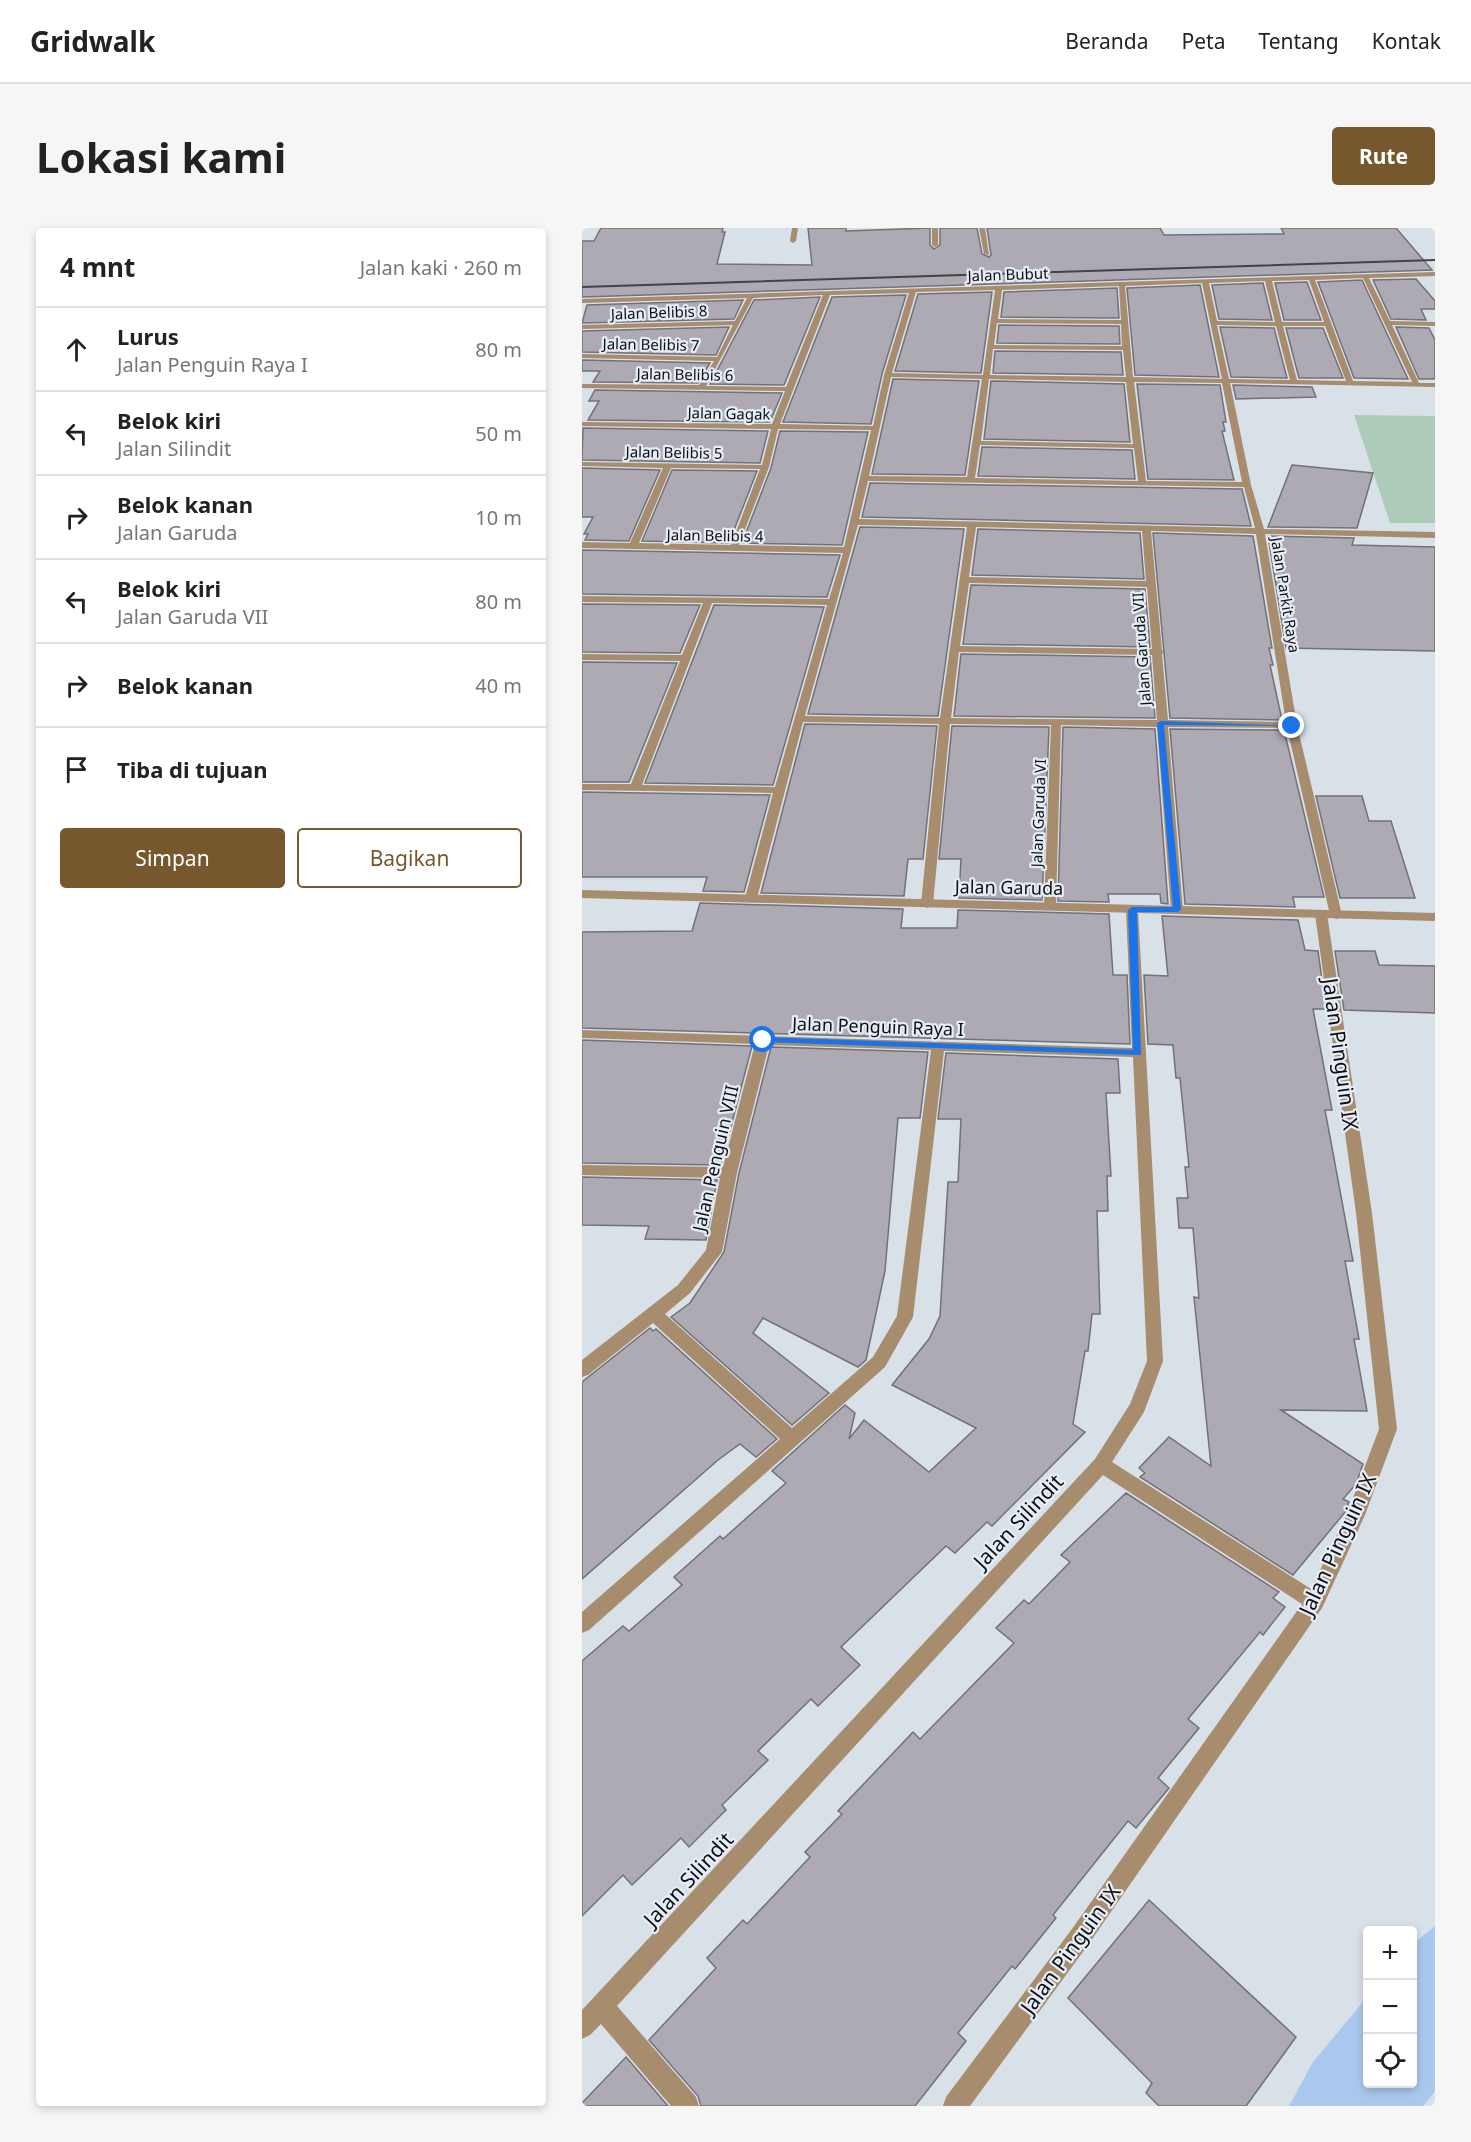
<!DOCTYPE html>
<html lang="id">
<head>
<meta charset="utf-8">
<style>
	:root { --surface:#fff; --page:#f6f6f6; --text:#222; --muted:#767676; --line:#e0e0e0; --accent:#77572d }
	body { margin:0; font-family:"Noto Sans",sans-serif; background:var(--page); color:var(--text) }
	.controls { position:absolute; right:18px; bottom:18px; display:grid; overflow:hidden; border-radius:6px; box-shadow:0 3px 9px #0003 }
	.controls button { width:54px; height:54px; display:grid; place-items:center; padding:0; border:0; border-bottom:2px solid var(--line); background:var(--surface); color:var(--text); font:30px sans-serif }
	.stop { position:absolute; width:18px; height:18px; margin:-14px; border:4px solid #1a73e8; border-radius:50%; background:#fff }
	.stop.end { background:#1a73e8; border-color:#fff; box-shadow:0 2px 6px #0008 }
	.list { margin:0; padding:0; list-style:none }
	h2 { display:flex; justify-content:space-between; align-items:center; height:78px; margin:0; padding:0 24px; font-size:26px }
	h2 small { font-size:20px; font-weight:400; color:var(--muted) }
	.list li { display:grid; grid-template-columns:39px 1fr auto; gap:18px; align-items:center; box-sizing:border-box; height:84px; padding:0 24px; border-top:2px solid var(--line) }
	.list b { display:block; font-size:22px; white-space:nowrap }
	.list p { margin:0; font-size:20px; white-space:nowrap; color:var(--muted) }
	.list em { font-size:20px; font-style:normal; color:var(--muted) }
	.actions { display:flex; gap:12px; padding:18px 24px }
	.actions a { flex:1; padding:14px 0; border:2px solid var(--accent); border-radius:6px; text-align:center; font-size:21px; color:var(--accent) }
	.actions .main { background:var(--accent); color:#fff }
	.icon { flex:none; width:33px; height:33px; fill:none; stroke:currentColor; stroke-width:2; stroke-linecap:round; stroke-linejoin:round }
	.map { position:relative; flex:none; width:853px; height:1878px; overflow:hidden; border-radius:6px }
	header { display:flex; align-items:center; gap:36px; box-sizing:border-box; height:84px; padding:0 30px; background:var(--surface); border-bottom:2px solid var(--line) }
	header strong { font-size:28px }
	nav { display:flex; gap:33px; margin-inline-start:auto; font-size:21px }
	.intro { display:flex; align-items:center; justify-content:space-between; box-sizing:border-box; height:144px; padding:0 36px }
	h1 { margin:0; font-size:42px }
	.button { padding:15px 27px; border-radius:6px; background:var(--accent); color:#fff; font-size:21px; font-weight:700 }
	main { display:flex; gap:36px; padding:0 36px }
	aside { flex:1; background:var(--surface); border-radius:6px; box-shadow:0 3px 9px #0003 }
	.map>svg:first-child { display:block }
	.green { fill:#acccb9 }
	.water { fill:#aac8ee }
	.building { fill:#adaab4; stroke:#727079; stroke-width:1.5 }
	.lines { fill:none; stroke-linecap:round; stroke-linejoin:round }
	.minor { fill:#a78c6d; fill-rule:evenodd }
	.tertiary { fill:#a78c6d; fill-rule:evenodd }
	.rail { stroke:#414549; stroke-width:2 }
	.route { fill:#1a73e8 }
	.labels { text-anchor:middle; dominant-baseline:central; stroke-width:4.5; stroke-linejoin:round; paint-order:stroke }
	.far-street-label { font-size:15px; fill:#0e1013; stroke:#e6edf6 }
	.street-label { font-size:18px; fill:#0e1013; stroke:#e6edf6 }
	.near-street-label { font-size:21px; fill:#0e1013; stroke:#e6edf6 }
</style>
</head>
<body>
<header>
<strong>Gridwalk</strong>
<nav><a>Beranda</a><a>Peta</a><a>Tentang</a><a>Kontak</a></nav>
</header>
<div class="intro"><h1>Lokasi kami</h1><a class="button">Rute</a></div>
<main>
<aside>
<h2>4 mnt<small>Jalan kaki · 260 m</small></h2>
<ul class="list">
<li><svg class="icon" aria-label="ahead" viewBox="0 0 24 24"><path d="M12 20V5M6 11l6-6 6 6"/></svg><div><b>Lurus</b><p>Jalan Penguin Raya I</p></div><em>80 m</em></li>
<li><svg class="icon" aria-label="left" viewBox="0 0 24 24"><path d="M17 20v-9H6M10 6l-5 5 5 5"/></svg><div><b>Belok kiri</b><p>Jalan Silindit</p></div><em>50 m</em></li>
<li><svg class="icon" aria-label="right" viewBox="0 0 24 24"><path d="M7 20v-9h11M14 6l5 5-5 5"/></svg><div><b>Belok kanan</b><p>Jalan Garuda</p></div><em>10 m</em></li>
<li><svg class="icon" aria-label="left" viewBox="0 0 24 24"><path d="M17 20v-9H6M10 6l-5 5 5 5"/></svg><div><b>Belok kiri</b><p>Jalan Garuda VII</p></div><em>80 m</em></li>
<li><svg class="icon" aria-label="right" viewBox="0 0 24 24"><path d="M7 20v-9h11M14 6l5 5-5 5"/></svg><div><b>Belok kanan</b></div><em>40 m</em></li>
<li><svg class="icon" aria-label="arrive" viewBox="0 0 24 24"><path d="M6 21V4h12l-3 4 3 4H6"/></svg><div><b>Tiba di tujuan</b></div></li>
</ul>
<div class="actions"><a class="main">Simpan</a><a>Bagikan</a></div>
</aside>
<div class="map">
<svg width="853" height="1878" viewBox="0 0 853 1878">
	<rect width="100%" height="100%" fill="#d8e0e8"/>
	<path class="green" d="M772,187L853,188V295H808Z"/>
	<path class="water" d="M853,1698V1863L841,1878H707L731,1834L785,1769L786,1856H830L831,1716Z"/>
	<g class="building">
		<path d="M19,0H141L140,4H143L135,36L230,37L226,0H264V3L348,0V17L352,21L358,17V0H395L400,26L407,29L409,27L405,0H578L582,7L702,6L699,0H814L850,42L0,69V13H12Z"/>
		<path d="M834,51L853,73V81H839L844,92L809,91L791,52Z"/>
		<path d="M780,52L826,151L772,150L736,54Z"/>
		<path d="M725,54L739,92H702L693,55Z"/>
		<path d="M681,55L690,92L637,91L630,57Z"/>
		<path d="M618,57L637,149L553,147L545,60Z"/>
		<path d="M535,60L537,90L419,89L422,64Z"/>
		<path d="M410,64L399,145L313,143L336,66Z"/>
		<path d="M324,67L300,146L289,196L201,194L250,69Z"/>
		<path d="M238,69L202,157L128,156L172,72Z"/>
		<path d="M161,72L152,91L0,95L5,77Z"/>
		<path d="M417,97L537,98L538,116L415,115Z"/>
		<path d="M147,99L134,127L0,124V103Z"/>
		<path d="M638,99L692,100L705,150L649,149Z"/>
		<path d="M814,99L847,100L853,112V151H837Z"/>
		<path d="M704,100H741L761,150H717Z"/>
		<path d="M413,123L539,124L541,147L411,145Z"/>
		<path d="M0,132L128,135L116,155L11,154L18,143H0Z"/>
		<path d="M311,151L397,153L383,247L290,246Z"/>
		<path d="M409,153L542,156L548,214L402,211Z"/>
		<path d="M555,156L638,157L644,194H641L643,203H640L652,252L566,251Z"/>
		<path d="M651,157L730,159L734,169L654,171Z"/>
		<path d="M13,162L200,165L188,194L6,192L17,173H7Z"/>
		<path d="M1,200L186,203L178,235L0,232Z"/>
		<path d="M198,203L286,204L260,317L160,315L189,240Z"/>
		<path d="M400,219L550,222L553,251L396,248Z"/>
		<path d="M710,237L791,245L775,300L686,299Z"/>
		<path d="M0,240L78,242L47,313L3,312L6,306H2L11,289H0Z"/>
		<path d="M90,242L175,243L147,315L60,313Z"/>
		<path d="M288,255L660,261L669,298L280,289Z"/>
		<path d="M278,299L382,301L356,488L226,486Z"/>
		<path d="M396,301L558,305L562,351L390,347Z"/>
		<path d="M571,305L671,308L690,420H687L691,437H688L700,492L588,490Z"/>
		<path d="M686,308L772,310L770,317L853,319V423L704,420Z"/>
		<path d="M0,322L258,327L245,369L0,366Z"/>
		<path d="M389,357L563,361L568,419L381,416Z"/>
		<path d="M0,376L118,377L98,425L0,424Z"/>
		<path d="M132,377L242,379L191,557L63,555Z"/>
		<path d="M379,426L568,429L573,490L372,488Z"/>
		<path d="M0,434L95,435L47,554H0Z"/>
		<path d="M223,496L355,498L341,631H326L322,668L179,665Z"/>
		<path d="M370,498L467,499L460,672L377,670L379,631H357Z"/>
		<path d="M481,499L573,501L586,676L579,675L578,666H526L527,674L476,673Z"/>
		<path d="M588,501L702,502L742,669H711L713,679L603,676Z"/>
		<path d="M0,564L188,567L162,664L121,663L125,649H0Z"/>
		<path d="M734,568H780L787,593H809L833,670H758Z"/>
		<path d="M118,675L321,681L319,700H375L376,682L527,686L531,747H545L548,816L0,800V704L110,703Z"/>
		<path d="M580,688L716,692L723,722L736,723L744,781H731L750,882H743L771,1033H763L777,1111H772L785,1183L699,1182L781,1236L774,1256L761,1271L767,1274L764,1283L711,1347L558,1249L563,1245L557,1240L587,1209L629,1238L612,1069L617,1070L611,1000H597L595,970H606L603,939H607L598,850H594L591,817L566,816L562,747L586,748Z"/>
		<path d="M753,723H793L797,737L853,738V785L762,782Z"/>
		<path d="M0,812L170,818L139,937L0,935Z"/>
		<path d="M189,819L346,824L338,890H316L303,1043L284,1132L276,1139L181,1090L171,1105L247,1165L210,1197L89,1089L108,1075L142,1024L157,945Z"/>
		<path d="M364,825L536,831L538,865H524L529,948H525L526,983H515L518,1086H510L506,1123H503L491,1196L503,1204L410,1298L405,1294L373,1325L364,1318L259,1419L278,1437L236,1478L229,1471L176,1523L186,1532L140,1577L144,1582L107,1619L99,1610L50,1657L41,1647L0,1688V1433L41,1398L47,1403L100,1357L92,1349L138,1308L141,1311L204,1255L190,1243L263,1177L273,1185L267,1211L282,1192L347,1244L394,1200L310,1157L347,1111L358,1088L366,954H376L379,891H356Z"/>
		<path d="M0,949L135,952L124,1012L63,1011L67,998L0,997Z"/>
		<path d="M68,1100L71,1103L74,1101L195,1211L174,1229L158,1216L136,1232L0,1351V1154Z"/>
		<path d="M544,1265L697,1364L691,1370L703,1379L681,1407L678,1404L606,1491L617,1500L576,1550L587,1560L554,1600L546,1593L471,1687L474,1690L433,1741L430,1738L376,1805L384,1813L333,1878H119L116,1868L67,1812L134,1740L125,1730L161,1692L165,1696L228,1629L223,1624L260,1586L256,1583L331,1504L338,1511L432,1415L414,1400L442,1372L447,1376L488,1334L479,1327Z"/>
		<path d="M567,1672L714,1809L664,1878H577L564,1865L570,1855L486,1770Z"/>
		<path d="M44,1829L86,1878H0V1875Z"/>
	</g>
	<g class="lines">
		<g class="minor">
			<path d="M210,0H216L214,13L211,15L208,13Z"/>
			<path d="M350,0H356V17L353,19L350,17Z"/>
			<path d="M397,0H403L407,27L402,26Z"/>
			<path d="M853,44V48L787,50L808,93L853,94V98L810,97L837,155H853V159L648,155L669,257L682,301L853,304V310L683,306L715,497L760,687L758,690L754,691L748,687L705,500L586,499L601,682L595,686L589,682L575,499L479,497L474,677L468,681L462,677L469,497L368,496L351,676L345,680L339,676L357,496L221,494L175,670L169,674L163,670L191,565L0,562V556H49L98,433L0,432V426L100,427L121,375L0,374V368L247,371L261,325L0,320V314L48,315L81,240L0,238V234L180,237L189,201L0,198V194L190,196L203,163L0,160V156L117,157L132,133L0,130V126L135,129L151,97L0,101V97L153,93L165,70L0,75V71ZM781,50L830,154L771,153L733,52ZM727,52L742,94H700L690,53ZM683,53L693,94L635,93L627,55ZM620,55L640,151L551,149L543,58ZM537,58L539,92L416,91L420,62ZM413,62L401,147L310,145L334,64ZM327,65L302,147L291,198L198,196L248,67ZM241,67L204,159L124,158L171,70ZM415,95L539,96L540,118L412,117ZM635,97L694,98L708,152L647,151ZM701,98H743L764,153L715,152ZM411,121L541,122L544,149L408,147ZM309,149L400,151L385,249L287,248ZM407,151L544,154L551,216L399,213ZM552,154L640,155L660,254L564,253ZM196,201L289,202L262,319L157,317L187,239ZM398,217L552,220L556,253L393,250ZM89,240L178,241L149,317L57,315ZM286,253L662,259L673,300L277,291ZM276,297L385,299L358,490L223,488ZM394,299L560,303L564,353L387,349ZM569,303L674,306L704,494L586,492L580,426L582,424L580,422ZM387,355L565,359L570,421L378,418ZM130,375L245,377L193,559L60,557ZM377,424L570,427L575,492L369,490Z"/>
			<path d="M550,678L556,682L581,1133L562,1184L530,1234L729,1361L765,1286L797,1201L774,985L733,686L739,682L745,686L790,985L815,1201L783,1287L740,1380L506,1717L388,1878H361L364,1869L490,1701L720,1376L521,1247L35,1778L114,1869L117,1878H89L19,1796L8,1807L0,1811V1782L513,1231L548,1176L565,1133L551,829L362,823L331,1089L303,1139L7,1402L0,1405V1384L198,1211L71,1095L6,1147L0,1149V1132L96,1057L124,1022L138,950L0,947V937L141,939L173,816L0,810V802L550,820L544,682ZM187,817L349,822L315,1088L291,1129L210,1200L83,1086L108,1065L140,1024L155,945Z"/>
		</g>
		<path class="tertiary" d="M0,662L853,685V693L0,670Z"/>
		<path class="rail" d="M0,59L853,32"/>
	</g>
	<path class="route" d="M579,493L714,498L582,497L599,682L595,684H555L559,827L178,814L176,812L181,809L551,822L546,682L550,679H591L575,495Z"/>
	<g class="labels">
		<g class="far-street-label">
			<text transform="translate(426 46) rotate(-2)">Jalan Bubut</text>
			<text transform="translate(77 84) rotate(-2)">Jalan Belibis 8</text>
			<text transform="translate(69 116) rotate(1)">Jalan Belibis 7</text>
			<text transform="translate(103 146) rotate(1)">Jalan Belibis 6</text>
			<text transform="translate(147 185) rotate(1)">Jalan Gagak</text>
			<text transform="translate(92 224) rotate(1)">Jalan Belibis 5</text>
			<text transform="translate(133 307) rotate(1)">Jalan Belibis 4</text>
			<text transform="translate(704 367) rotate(81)">Jalan Parkit Raya</text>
			<text transform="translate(559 421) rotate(-94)">Jalan Garuda VII</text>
			<text transform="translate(456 585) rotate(-88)">Jalan Garuda VI</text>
		</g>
		<g class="street-label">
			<text transform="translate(427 659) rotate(1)">Jalan Garuda</text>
			<text transform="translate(296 798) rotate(2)">Jalan Penguin Raya I</text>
			<text transform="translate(133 930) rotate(-77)">Jalan Penguin VIII</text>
		</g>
		<g class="near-street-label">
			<text transform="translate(759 826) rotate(82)">Jalan Pinguin IX</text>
			<text transform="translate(436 1293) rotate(-47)">Jalan Silindit</text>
			<text transform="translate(755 1316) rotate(-65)">Jalan Pinguin IX</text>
			<text transform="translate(106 1651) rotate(-47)">Jalan Silindit</text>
			<text transform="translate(488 1721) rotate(-54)">Jalan Pinguin IX</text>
		</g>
	</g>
</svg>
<div class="controls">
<button>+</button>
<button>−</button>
<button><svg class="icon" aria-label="locate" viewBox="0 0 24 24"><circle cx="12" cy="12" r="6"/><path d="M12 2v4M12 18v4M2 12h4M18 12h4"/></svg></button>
</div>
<div class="stop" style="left:181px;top:812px"></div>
<div class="stop end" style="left:710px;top:498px"></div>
</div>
</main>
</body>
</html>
